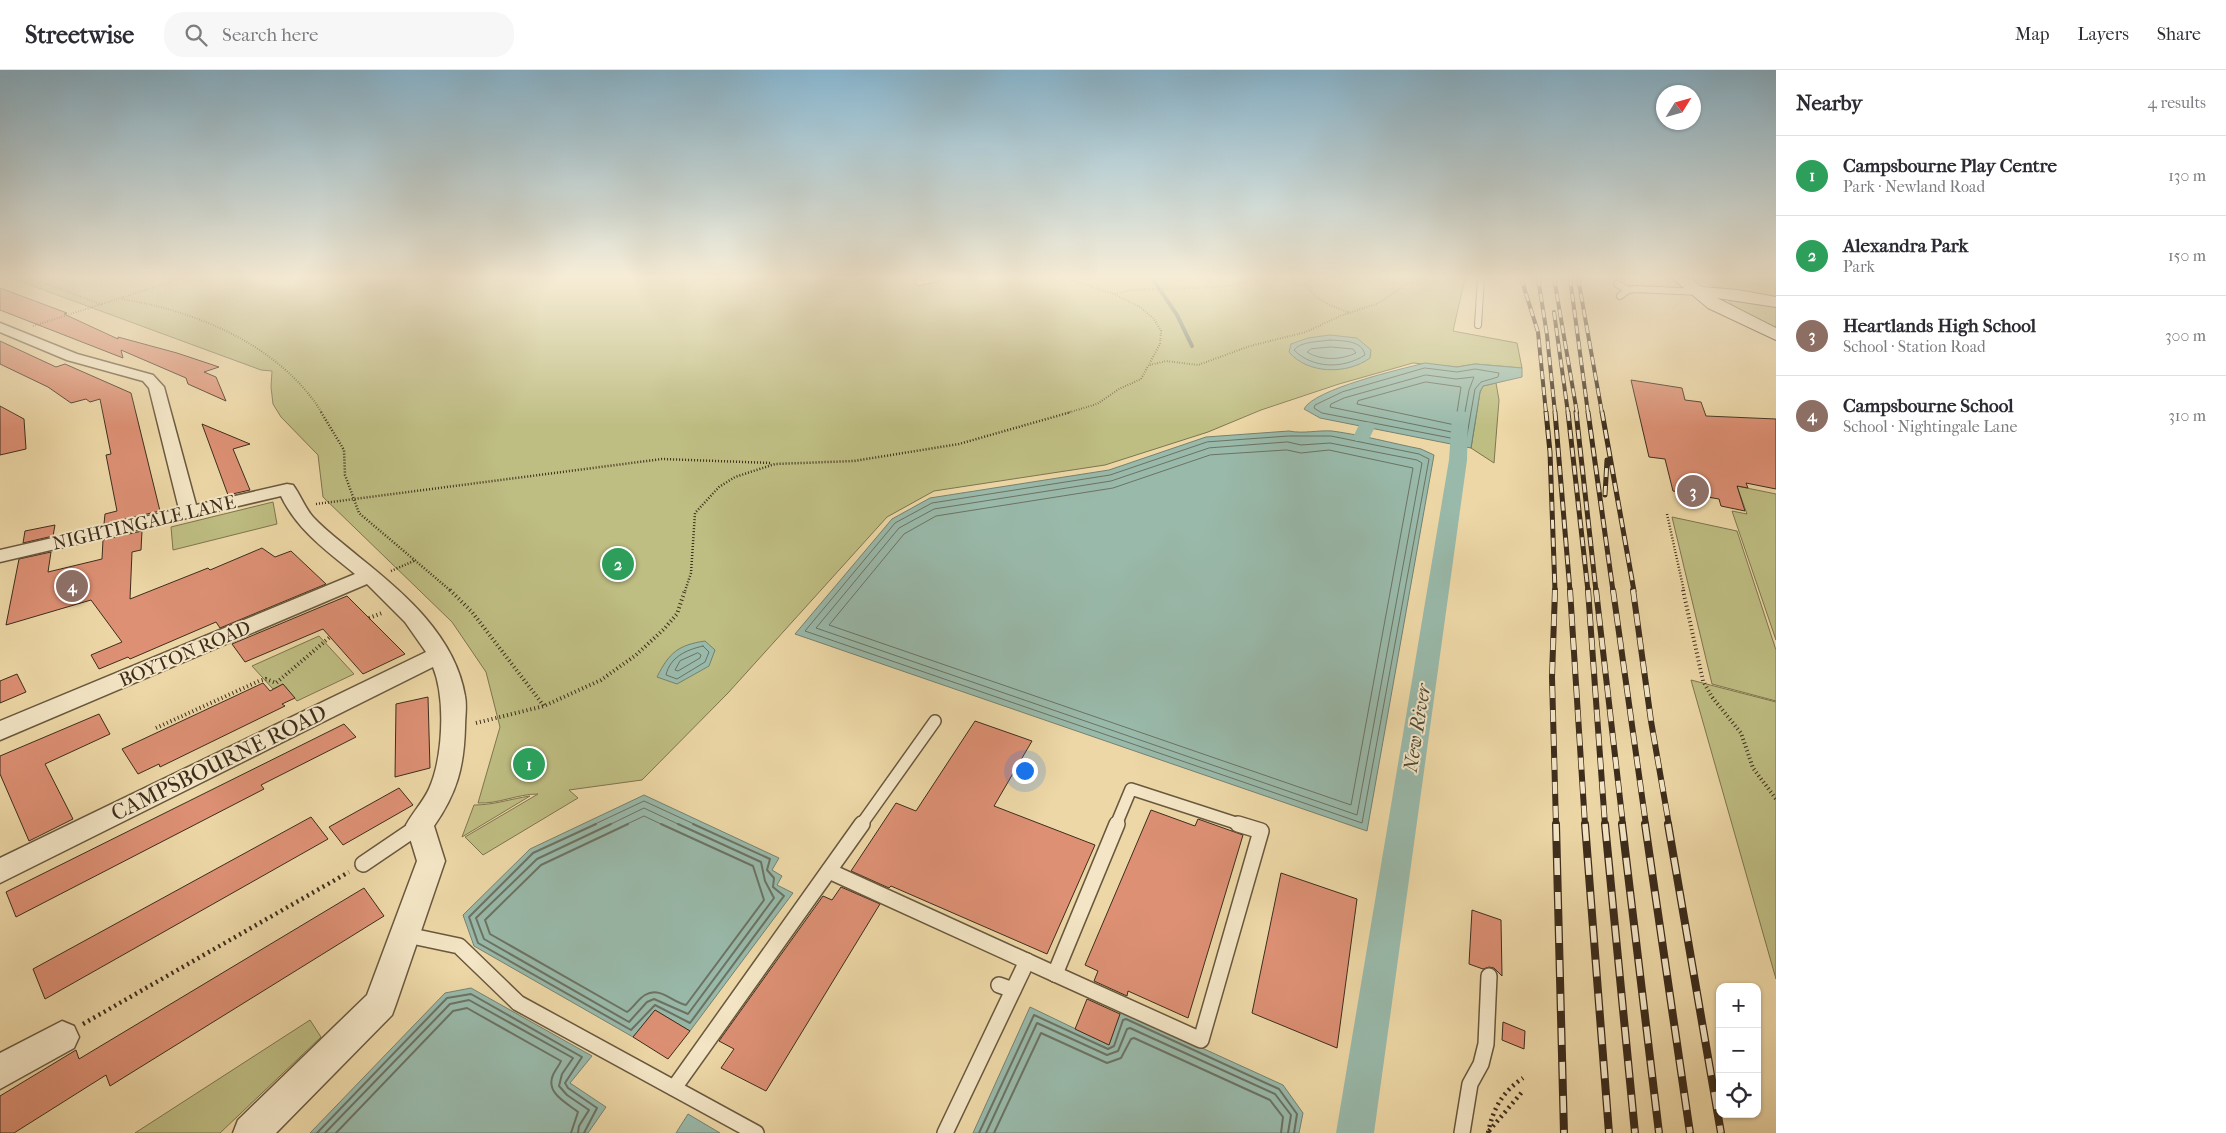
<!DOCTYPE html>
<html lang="en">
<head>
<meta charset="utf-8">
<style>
	:root { --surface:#fff; --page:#f7f7f7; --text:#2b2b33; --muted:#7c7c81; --line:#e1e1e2; --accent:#8f2418 }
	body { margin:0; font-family:"IM FELL French Canon",serif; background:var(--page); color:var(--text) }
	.controls { position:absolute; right:15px; bottom:15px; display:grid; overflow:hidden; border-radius:10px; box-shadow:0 1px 4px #0004 }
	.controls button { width:45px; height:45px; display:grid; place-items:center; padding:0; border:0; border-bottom:1px solid var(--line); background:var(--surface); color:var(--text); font:25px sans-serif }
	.compass { position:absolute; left:1656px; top:15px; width:45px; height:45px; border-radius:50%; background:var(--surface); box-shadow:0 1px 4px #0004; rotate:53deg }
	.you { position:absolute; left:1024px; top:700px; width:18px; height:18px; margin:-12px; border:4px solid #fff; border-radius:50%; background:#1a73e8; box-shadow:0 0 0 8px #1a73e833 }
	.badge { display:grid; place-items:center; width:32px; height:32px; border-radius:50%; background:var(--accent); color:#fff; font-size:16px; font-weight:700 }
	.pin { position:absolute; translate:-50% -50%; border:2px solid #fff; box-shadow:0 1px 5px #0006 }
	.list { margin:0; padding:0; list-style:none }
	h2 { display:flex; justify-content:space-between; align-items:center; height:65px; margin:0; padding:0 20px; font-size:21px }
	h2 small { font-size:16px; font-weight:400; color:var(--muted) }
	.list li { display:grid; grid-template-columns:32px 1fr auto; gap:15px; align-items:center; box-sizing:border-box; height:80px; padding:0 20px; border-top:1px solid var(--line) }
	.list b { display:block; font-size:19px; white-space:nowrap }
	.list p { margin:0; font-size:16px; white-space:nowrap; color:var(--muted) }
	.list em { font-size:16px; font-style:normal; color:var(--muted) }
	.icon { flex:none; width:28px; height:28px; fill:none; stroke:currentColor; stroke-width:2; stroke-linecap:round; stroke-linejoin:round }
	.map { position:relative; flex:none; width:1776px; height:1063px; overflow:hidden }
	header { display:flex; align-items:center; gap:30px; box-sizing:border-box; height:70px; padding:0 25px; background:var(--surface); border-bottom:1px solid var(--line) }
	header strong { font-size:24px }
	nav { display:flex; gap:28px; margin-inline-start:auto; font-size:18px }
	.search { width:350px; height:45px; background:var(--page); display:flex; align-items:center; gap:12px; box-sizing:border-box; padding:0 18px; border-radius:20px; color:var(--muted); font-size:19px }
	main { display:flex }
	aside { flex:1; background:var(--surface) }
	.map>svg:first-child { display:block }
	.green { fill:#bebd82; stroke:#7e754f }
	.water { fill:#99b9aa; stroke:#748171 }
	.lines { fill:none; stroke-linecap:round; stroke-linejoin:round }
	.shore-far1 { stroke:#6b7363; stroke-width:1 }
	.shore { stroke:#6b7363; stroke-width:2 }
	.stream { stroke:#748171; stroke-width:4 }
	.canal { fill:#99b9aa; fill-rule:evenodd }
	.building { fill:#dd9074; stroke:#3d2d1c }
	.lane-far2-casing { stroke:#69583e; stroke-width:8 }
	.lane-far1-casing { stroke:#69583e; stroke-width:14 }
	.lane-casing { stroke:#69583e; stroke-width:18 }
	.street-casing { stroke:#69583e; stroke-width:3 }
	.secondary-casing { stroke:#3d2d1c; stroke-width:2 }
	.path-far3 { stroke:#3d2d1c; stroke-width:2; stroke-dasharray:0.5 2; stroke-linecap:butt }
	.path-far2 { stroke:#3d2d1c; stroke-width:2.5; stroke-dasharray:1 2; stroke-linecap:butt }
	.path-far1 { stroke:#3d2d1c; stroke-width:4; stroke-dasharray:1 3; stroke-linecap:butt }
	.path { stroke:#3d2d1c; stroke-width:4.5; stroke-dasharray:2 4; stroke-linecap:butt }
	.lane-far2 { stroke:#f3e5c5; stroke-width:6 }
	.lane-far1 { stroke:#f3e5c5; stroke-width:11 }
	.lane { stroke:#f3e5c5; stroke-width:15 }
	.street { fill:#f3e5c5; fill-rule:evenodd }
	.secondary { fill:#f3e5c5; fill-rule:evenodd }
	.rail-far3-casing { stroke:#3d2d1c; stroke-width:4 }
	.rail-far2-casing { stroke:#3d2d1c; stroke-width:5 }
	.rail-far1-casing { stroke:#3d2d1c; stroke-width:6 }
	.rail-casing { stroke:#3d2d1c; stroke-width:8 }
	.rail-far3 { stroke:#f3e5c5; stroke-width:2.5; stroke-dasharray:8; stroke-linecap:butt }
	.rail-far2 { stroke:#f3e5c5; stroke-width:3; stroke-dasharray:9; stroke-linecap:butt }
	.rail-far1 { stroke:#f3e5c5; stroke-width:4.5; stroke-dasharray:12; stroke-linecap:butt }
	.rail { stroke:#f3e5c5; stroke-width:5.5; stroke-dasharray:17; stroke-linecap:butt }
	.labels { text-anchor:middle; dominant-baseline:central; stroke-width:4; stroke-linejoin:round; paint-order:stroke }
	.street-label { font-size:19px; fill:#3d2d1c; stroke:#f3e5c5 }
	.water-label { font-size:20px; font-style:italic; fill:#4f4938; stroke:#f3e5c5 }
	.near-street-label { font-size:22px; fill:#3d2d1c; stroke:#f3e5c5 }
</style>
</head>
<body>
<header>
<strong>Streetwise</strong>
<div class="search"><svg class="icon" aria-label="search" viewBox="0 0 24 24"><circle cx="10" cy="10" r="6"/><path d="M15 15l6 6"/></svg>Search here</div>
<nav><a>Map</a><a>Layers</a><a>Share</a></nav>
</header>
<main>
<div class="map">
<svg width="1776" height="1063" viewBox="0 0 1776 1063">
	<rect width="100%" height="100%" fill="#edd7a6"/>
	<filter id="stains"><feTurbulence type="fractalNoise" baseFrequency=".004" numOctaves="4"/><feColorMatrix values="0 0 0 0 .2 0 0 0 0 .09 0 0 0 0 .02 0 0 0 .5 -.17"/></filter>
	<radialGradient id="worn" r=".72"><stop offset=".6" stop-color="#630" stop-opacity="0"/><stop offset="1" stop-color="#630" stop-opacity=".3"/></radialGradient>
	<g class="green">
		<path d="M11,208H1465L1453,261L1517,273L1522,298L1475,294L1457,297L1413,293L1339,314L1261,340L1208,362L1105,395L934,421L887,447L728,623L642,710L569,720L578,728L483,785L465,767L538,724C517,724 499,734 478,733L500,657L486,602L452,552L323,427L318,385L281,347L273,334L271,317L272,301L261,300Z"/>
		<path d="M1691,208H1776V228L1716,217Z"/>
		<path d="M1731,230L1776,235V257C1762,251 1738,244 1729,231Z"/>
		<path d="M1496,313L1499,330L1494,393L1471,378L1480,322L1483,316Z"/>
		<path d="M1737,416L1776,424V570L1732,441L1747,444Z"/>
		<path d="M273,432L277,454L173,480L171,457Z"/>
		<path d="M1672,447L1737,461L1776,580V631L1712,614Z"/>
		<path d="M319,566L354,604L297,631L283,614L273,619L252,596Z"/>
		<path d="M1691,610L1776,632V909Z"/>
		<path d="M530,726L462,767L474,735C494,735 510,729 530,726Z"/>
		<path d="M310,950L321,967L220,1063H135Z"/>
	</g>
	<g class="water">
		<path d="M1330,265L1357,268L1371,280L1370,288C1347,305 1307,304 1289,282L1291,274L1308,268Z"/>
		<path d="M1425,293L1457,297L1475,294L1522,298V307L1483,316L1480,322L1471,378L1320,348L1304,339C1314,319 1401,299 1425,293Z"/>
		<path d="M1289,361C1304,364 1317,360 1332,361C1362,365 1391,373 1421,379L1434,385L1367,761L795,564L892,449L930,428L1109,400L1206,367Z"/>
		<path d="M705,571L715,580L709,596L677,614L657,607C669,583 678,575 705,571Z"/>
		<path d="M644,725L779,788L772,800L782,806L777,815L793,823L690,961L655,940L633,967L474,876L463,845L530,779Z"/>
		<path d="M471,918L592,986L570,1013L606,1037L588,1063H310L445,923Z"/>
		<path d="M1030,937L1109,975L1121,941L1283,1015L1303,1043L1299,1063H973Z"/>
		<path d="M688,1044L720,1063H676Z"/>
	</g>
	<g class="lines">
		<g class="shore-far1">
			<path d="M1330,270C1343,271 1362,270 1365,285C1343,299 1313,299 1294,280C1301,271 1319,272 1330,270Z"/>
			<path d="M1331,277L1353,279L1356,283C1341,290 1322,291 1307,282L1311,279Z"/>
			<path d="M1425,298L1457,302L1475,299L1499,303L1498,307L1481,312L1475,319L1466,371L1322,343L1314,338L1315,335L1342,322Z"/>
			<path d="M1426,305L1456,309L1474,307L1469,320L1461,364L1330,337L1331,334L1344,328Z"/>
			<path d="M1426,312L1461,317L1455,355L1357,334L1358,331Z"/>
			<path d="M1289,366H1331L1419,384L1429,389L1362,753L805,561L895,453L932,433L1110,405L1207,372Z"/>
			<path d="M1288,372L1301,375L1330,373L1417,390L1422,393L1357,745L816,558L899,458L934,439L1111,411L1209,378Z"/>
			<path d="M1287,380L1301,383L1329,380L1413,398L1351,735L829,555L904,464L936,446L1113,418L1210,385Z"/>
			<path d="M703,576L709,582L705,592L677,609L666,605C670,587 686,580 703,576Z"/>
			<path d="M698,583L701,585L700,588L678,601L675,600L680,591Z"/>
			<path d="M593,755L644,731L696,755"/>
			<path d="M609,755L644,738L680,755"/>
			<path d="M625,755L644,746L663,755"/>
		</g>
		<g class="shore">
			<path d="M596,754L533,783L469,847L478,873L631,960L655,935L690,953L784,826L773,817L774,808L767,800L770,789L693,754"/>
			<path d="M611,754L537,789L476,848L484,869L629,952L647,932L654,929L688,944L774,828L765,811L761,792L678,754"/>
			<path d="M628,754L541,795L485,850L490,864L627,942C634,937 638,929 645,925C660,916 672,932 686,935L764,830L753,796L661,754"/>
			<path d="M317,1063L447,928L471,924L582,987L565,1013L568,1018L597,1038L584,1063"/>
			<path d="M325,1063L450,934L469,930L573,988L562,1004L559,1016L567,1025L589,1040L579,1056L578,1063"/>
			<path d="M336,1063L453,941L467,938L561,991C559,996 555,1000 553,1005C545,1023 567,1033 578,1042L571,1063"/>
			<path d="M979,1063L1034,945L1108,979L1114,976L1123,950L1126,949L1279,1019L1297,1044L1294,1063"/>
			<path d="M986,1063L1037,953L1107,985L1118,981L1127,959L1130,958L1275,1024L1291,1045L1288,1063"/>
			<path d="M994,1063L1041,963L1107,993L1121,988L1131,969L1134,968L1270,1030L1283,1047L1281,1063"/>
		</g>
		<path class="stream" d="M1152,208L1177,245L1192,276"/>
		<g class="canal">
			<path d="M1460,341L1466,342L1468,346L1467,390L1374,1063H1336L1449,390L1452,346L1454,342Z"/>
			<path d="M1366,352L1372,353L1375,357L1368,371H1356L1353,367L1360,353Z"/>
		</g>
	</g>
	<g class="building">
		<path d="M0,218L67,243L64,244L118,269V267L177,283L219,297L204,302L216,307L226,331L188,314L186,308L121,280L123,288L0,240Z"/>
		<path d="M0,271L56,297L65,294L131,323L160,441L104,454L105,444L117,441L106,385L111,384L100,329L90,332L86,329L71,333L48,317L0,294Z"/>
		<path d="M1631,310L1682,318L1685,330L1701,332L1706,346L1776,349V419L1746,413L1748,418L1737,416L1745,441L1721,436L1719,429L1673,421L1665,389L1649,387Z"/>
		<path d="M0,336L24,349L26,379L0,385Z"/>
		<path d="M202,354L250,374L233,379L250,420L228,425Z"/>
		<path d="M55,455L53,466L23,473L25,461Z"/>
		<path d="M142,461L141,480L132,482L130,529L208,498L210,500L262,478L275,487L291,481L326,514L220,558L216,552L130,589L128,587L99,599L91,585L122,572L91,530L6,555L19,489L51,482L48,502L102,489L103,470Z"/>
		<path d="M347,526L405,584L363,604L323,559L245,592L232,574Z"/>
		<path d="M17,604L26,622L0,633V611Z"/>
		<path d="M263,613L270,621L283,614L295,628L282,634L285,636L160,697L159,694L138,704L122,679Z"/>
		<path d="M428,627L430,698L395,707L396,634Z"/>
		<path d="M99,644L110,664L45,694L73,749L29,771L0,704V686Z"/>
		<path d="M975,651L1032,671L994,736L1095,775L1047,884L891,816L889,818L851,801L896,733L916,741Z"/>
		<path d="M344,654L356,667L261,715L264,719L16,847L6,822Z"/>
		<path d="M399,718L413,735L343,775L329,757Z"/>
		<path d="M1151,740L1195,756L1198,749L1243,765L1188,948L1128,921L1127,926L1094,911L1098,901L1085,895Z"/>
		<path d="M311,747L328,769L45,929L33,899Z"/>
		<path d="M1281,803L1357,829L1337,978L1252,943Z"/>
		<path d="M841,817L880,834L766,1021L721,998L734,979L719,971L823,826L832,830Z"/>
		<path d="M364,818L384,846L110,1016L106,1005L14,1063H0V1026L76,980L79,989Z"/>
		<path d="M1472,840L1501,850L1502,906L1494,898L1489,897L1483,899L1469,894Z"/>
		<path d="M1087,929L1120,944L1109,975L1075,959Z"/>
		<path d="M655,940L690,961L668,989L633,967Z"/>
		<path d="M1503,952L1525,961L1524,979L1502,970Z"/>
	</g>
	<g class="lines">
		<defs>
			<g id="lane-far2">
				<path d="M919,212L937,208"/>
				<path d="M1617,214L1628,220"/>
				<path d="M1620,226L1628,220L1636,219L1700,222"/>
				<path d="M1478,255L1481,208"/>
			</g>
			<g id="lane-far1">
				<path d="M861,755L935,651"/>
				<path d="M1116,755L1131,719L1242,755"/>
			</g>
			<g id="lane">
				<path d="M363,794L419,756"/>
				<path d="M829,801L1055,904"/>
				<path d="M407,865L459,876L518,933L756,1063"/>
				<path d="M1055,904L1201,970L1261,761L1238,754"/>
				<path d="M1055,904L1117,754"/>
				<path d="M999,915L1013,920"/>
				<path d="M674,1018L862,754"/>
				<path d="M945,1063L1027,891"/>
				<path d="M1462,1063L1470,1014L1481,994L1486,974L1489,906"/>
			</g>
			<g id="street">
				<path d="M0,253L77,284L153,305L164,317L196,435L287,414L293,415C301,426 305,438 313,447C327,462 344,474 359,487C404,523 455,566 465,626C467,636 465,647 465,657C464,697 457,723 434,756L445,791L396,934L392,945L276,1063H233L238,1050L367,925L417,791L406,755C413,742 423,732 429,719C443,688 446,629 433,597L0,813V788L426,582L405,552L367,514L0,670V651L355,504C327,481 297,460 281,426L0,492V480L179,439L149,318L143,311L67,290L0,262Z"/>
				<path d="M62,951L74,956L79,967L74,978L0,1019V983Z"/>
			</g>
			<path id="secondary" d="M1672,208H1690L1702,217L1738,220L1776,227V237L1717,228L1776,258V270L1708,238Z"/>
		</defs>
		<use href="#lane-far2" class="lane-far2-casing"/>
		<use href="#lane-far1" class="lane-far1-casing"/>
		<use href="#lane" class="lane-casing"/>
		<use href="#street" class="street-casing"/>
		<use href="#secondary" class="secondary-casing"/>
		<g class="path-far3">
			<path d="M31,208L103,235"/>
			<path d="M1065,208L1114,224L1140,237L1154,249L1161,261L1160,274L1141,309L1119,319L1097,334L1067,343"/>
			<path d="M1309,208L1305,211C1312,230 1333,236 1350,243"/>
			<path d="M1280,209L1305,216"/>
			<path d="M1115,224L1131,220L1218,217L1283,208"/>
			<path d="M122,229C197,241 281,276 322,343"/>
			<path d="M33,256L183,208"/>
			<path d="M1150,295L1166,291L1198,295L1250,276L1306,262L1340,246L1379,233L1416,208"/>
		</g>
		<g class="path-far2">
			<path d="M321,342L344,380L345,405L359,443L451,521"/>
			<path d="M316,434L662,389L772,393"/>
			<path d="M1667,444L1684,521"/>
			<path d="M391,501L416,490"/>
			<path d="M685,521L691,503L695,443L719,417L735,407L775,394L854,391L959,374L1071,342"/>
		</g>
		<g class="path-far1">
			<path d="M450,520L472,542L544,636"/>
			<path d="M1683,520L1703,611L1712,627L1741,663L1753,698L1776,729"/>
			<path d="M369,548L382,543"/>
			<path d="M476,653L544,636L601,610L636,585L664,559L677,544L685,520"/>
			<path d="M156,658L259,611L266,609L276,613L330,567"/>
		</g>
		<g class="path">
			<path d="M83,954L349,802"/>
			<path d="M1489,1061L1522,1022"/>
			<path d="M1488,1063C1493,1039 1502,1022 1523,1008"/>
		</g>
		<use href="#lane-far2" class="lane-far2"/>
		<use href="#lane-far1" class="lane-far1"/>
		<use href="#lane" class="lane"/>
		<use href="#street" class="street"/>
		<use href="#secondary" class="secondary"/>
		<defs>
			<g id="rail-far3">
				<path d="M1521,208L1538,262L1546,343"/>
				<path d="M1538,208L1547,265L1555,343"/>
				<path d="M1554,208L1577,343"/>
				<path d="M1570,208L1588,343"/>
				<path d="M1578,208L1602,343"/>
				<path d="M1554,242L1568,343"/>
			</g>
			<g id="rail-far2">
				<path d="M1546,342L1550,382L1555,521"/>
				<path d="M1555,342L1570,521"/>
				<path d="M1568,342L1588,521"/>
				<path d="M1576,342L1596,521"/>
				<path d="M1588,342L1613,521"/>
				<path d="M1602,342L1634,521"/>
				<path d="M1605,425L1607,390"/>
			</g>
			<g id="rail-far1">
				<path d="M1555,520L1552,607L1556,755"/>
				<path d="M1570,520L1585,755"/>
				<path d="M1588,520L1605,755"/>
				<path d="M1596,520L1623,755"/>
				<path d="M1613,520L1646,755"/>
				<path d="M1633,520L1651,651L1669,755"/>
			</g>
			<g id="rail">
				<path d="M1556,754L1564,1063"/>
				<path d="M1585,754L1609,1063"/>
				<path d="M1605,754L1635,1063"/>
				<path d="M1622,754L1659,1063"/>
				<path d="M1645,754L1690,1063"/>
				<path d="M1668,754L1721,1063"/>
			</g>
		</defs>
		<use href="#rail-far3" class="rail-far3-casing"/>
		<use href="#rail-far2" class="rail-far2-casing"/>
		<use href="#rail-far1" class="rail-far1-casing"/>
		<use href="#rail" class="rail-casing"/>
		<use href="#rail-far3" class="rail-far3"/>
		<use href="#rail-far2" class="rail-far2"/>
		<use href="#rail-far1" class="rail-far1"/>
		<use href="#rail" class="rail"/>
	</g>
	<linearGradient id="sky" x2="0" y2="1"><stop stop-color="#88b6cf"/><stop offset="0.58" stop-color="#f7edd7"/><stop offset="1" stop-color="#f7edd7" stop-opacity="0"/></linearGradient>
	<rect width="1776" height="357" fill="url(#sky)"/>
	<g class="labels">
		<g class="street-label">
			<text transform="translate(144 453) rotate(-13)">NIGHTINGALE LANE</text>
			<text transform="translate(185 584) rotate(-23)">BOYTON ROAD</text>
		</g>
		<g class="water-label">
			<text transform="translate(1417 658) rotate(-81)">New River</text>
		</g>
		<g class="near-street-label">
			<text transform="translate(219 693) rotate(-26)">CAMPSBOURNE ROAD</text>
		</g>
	</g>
	<rect width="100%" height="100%" filter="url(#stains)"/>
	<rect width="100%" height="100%" fill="url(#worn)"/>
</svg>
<div class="controls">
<button>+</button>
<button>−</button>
<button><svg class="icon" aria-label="locate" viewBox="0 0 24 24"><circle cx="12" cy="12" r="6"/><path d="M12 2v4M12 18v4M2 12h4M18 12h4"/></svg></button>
</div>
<svg class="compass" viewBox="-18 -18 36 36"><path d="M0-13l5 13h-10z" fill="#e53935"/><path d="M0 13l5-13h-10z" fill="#7c7c81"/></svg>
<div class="you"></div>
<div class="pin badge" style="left:529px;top:694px;background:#2e9e5b">1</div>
<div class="pin badge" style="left:618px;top:494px;background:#2e9e5b">2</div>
<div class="pin badge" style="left:1693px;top:421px;background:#8d6e63">3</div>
<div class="pin badge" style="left:72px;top:516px;background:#8d6e63">4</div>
</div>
<aside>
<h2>Nearby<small>4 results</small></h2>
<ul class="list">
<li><span class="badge" style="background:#2e9e5b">1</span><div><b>Campsbourne Play Centre</b><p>Park · Newland Road</p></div><em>130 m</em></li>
<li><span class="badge" style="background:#2e9e5b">2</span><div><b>Alexandra Park</b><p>Park</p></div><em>150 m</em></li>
<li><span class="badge" style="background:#8d6e63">3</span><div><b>Heartlands High School</b><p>School · Station Road</p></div><em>300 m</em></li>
<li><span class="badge" style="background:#8d6e63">4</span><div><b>Campsbourne School</b><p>School · Nightingale Lane</p></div><em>310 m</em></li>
</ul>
</aside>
</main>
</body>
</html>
